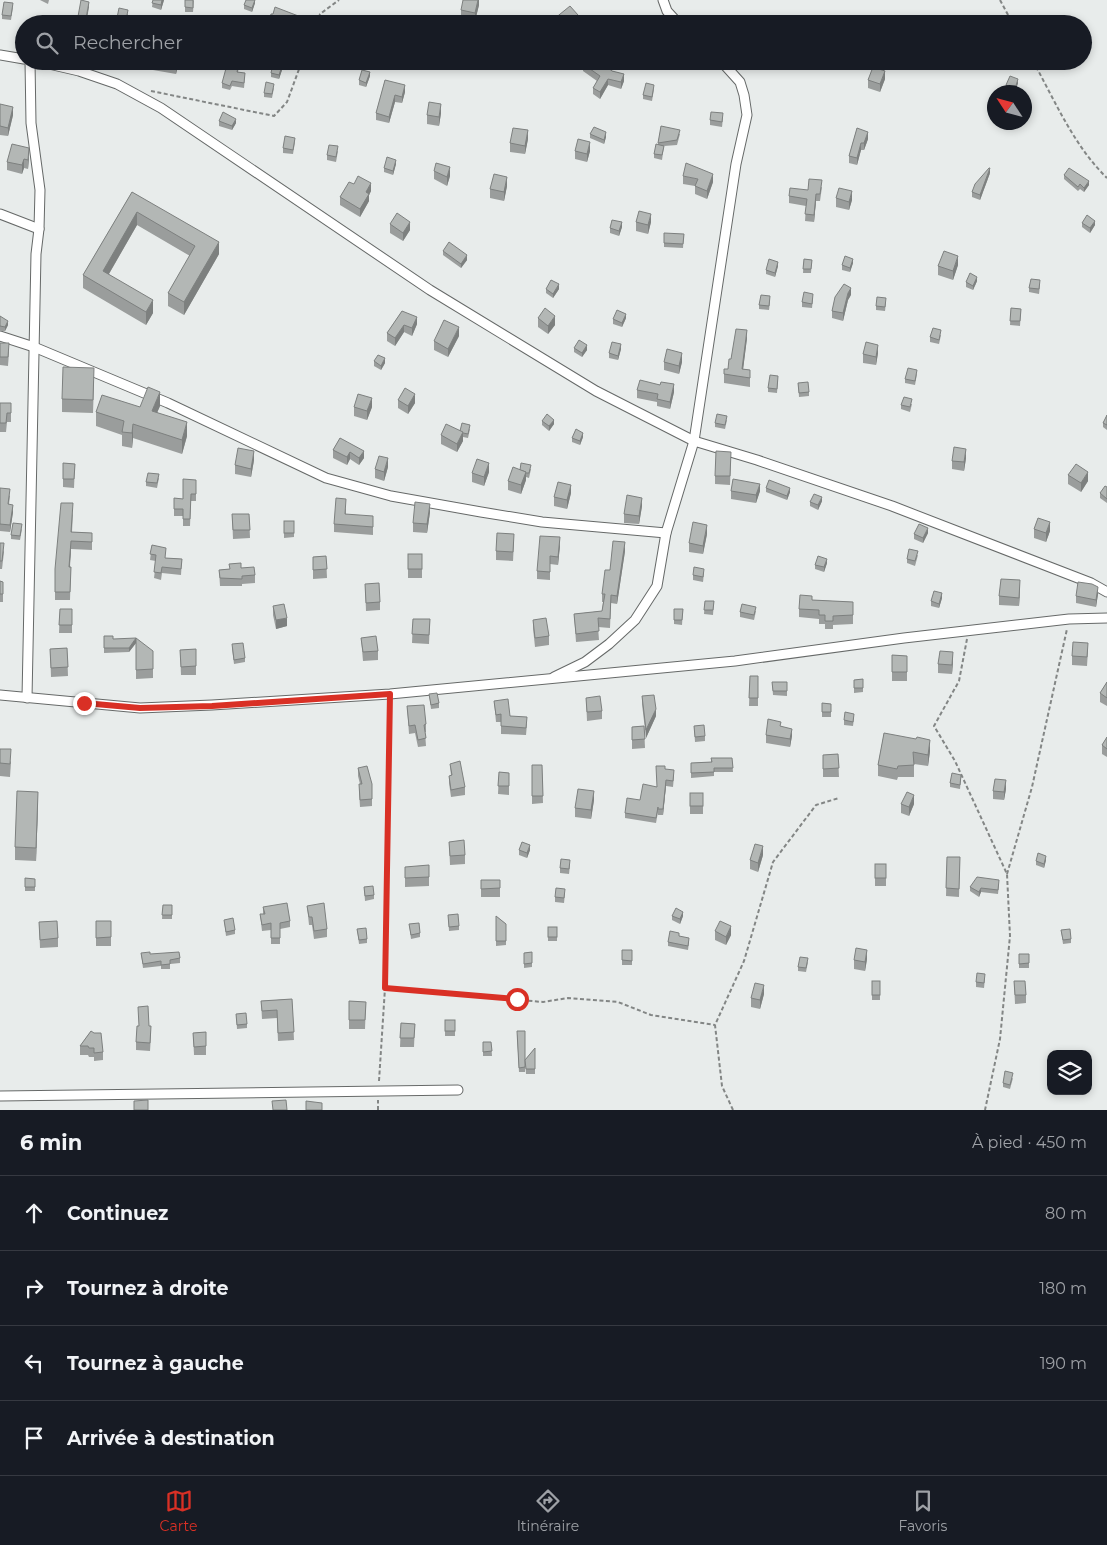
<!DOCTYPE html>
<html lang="fr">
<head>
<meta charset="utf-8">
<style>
	:root { --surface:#171b24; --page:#20242c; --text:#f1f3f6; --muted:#9ea1a6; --line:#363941; --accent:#d93025 }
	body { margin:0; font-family:Montserrat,sans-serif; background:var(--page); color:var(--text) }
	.controls { position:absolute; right:15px; bottom:15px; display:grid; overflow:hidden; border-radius:10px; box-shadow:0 2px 8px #0003 }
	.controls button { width:45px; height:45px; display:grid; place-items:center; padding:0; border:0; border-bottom:1px solid var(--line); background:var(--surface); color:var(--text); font:25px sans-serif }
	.compass { position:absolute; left:987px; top:85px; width:45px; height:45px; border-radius:50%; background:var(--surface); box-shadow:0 2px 8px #0003; rotate:306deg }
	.stop { position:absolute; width:15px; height:15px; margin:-11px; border:4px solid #d93025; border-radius:50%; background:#fff }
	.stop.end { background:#d93025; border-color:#fff; box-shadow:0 1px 5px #0008 }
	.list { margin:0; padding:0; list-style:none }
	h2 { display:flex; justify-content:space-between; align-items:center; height:65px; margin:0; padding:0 20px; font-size:21px }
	h2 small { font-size:16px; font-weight:400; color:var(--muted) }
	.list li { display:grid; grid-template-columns:32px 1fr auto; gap:15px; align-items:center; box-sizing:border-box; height:75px; padding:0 20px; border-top:1px solid var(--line) }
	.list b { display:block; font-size:19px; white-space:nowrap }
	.list em { font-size:16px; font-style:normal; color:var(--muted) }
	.icon { flex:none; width:28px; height:28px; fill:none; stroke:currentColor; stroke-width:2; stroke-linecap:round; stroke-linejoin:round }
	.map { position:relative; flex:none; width:1107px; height:1110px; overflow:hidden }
	.search { position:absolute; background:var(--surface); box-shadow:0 2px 8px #0003; left:15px; right:15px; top:15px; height:55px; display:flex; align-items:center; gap:12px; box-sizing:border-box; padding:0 18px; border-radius:28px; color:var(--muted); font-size:19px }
	.sheet { height:365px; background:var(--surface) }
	nav { display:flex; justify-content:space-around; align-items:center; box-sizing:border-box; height:70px; border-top:1px solid var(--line); background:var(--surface); font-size:14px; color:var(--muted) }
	nav a { display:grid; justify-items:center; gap:2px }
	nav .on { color:var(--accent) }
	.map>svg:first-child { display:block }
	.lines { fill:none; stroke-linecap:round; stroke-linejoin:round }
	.street-casing { stroke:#666968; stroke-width:11 }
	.path { stroke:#838685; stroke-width:2; stroke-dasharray:4 2.5; stroke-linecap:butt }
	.street { stroke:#fff; stroke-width:9 }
	.wall { fill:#9a9d9c }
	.shaded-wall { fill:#7d807f }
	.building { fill:#b3b7b5; stroke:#7d807f }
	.route { stroke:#d93025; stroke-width:6 }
</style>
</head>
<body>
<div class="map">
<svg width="1107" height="1110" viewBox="0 0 1107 1110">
	<rect width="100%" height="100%" fill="#e8eceb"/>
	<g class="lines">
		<defs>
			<g id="street">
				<path d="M663,0L667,11L679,24"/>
				<path d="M0,55L24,59"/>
				<path d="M36,61L79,71L117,84L161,108L430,290L596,391L694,441L757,460L892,506L1091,583L1107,592"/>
				<path d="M0,214L39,229"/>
				<path d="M0,336L34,347L168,403L326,478L391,496L481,512L542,522L666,533"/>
				<path d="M554,677L585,662L609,644L635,620L657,586L666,533L694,441L736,164L747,115L744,95L740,82L721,61"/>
				<path d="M0,695L140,708L212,705L390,694L735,661L904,638L1069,619L1107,618"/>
				<path d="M27,698L36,254L39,229L40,190L31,123L30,61"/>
				<path d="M0,1096L458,1090"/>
			</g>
		</defs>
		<use href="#street" class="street-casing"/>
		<g class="path">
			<path d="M1000,0L1013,24"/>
			<path d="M317,24L320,14L339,0"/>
			<path d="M1033,61C1055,101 1074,146 1107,178"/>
			<path d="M151,91L274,116L287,102L302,61"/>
			<path d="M967,639L959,681L934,726L955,761L1007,874L1010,936L1000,1039L985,1110"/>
			<path d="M390,703L385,988L543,1002L568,998L618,1002L651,1015L715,1025"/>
			<path d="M1007,874L1032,787L1067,629"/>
			<path d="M379,1081L385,988"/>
			<path d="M378,1110V1100"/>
			<path d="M733,1110L722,1086L715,1025L744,961L773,862L816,805L839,798"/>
		</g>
		<use href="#street" class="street"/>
	</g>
	<g class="wall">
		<path d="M40,0H49L48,4Z"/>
		<path d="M153,0H164L161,10L152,7Z"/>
		<path d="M194,0L193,12H185V7Z"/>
		<path d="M255,0V3L252,12L244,9V5Z"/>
		<path d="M479,0V5L475,21L461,18V10Z"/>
		<path d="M13,7L11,20L2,19V15Z"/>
		<path d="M128,14L126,24L117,23V18Z"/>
		<path d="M153,61H179L176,74L153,70Z"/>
		<path d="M601,61V62L624,81L621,89L608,85L600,99L593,94V88L597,81L583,71V64Z"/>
		<path d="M782,61H790L789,64Z"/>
		<path d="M239,67L238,72L245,77L244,88L232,86L230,90L222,88V83Z"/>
		<path d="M282,70L279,79L271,77V73Z"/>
		<path d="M370,76L366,87L359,85V80Z"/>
		<path d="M885,79L880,92L868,88V80Z"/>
		<path d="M385,80L405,92L402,103L395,102L389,123L376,120V113Z"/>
		<path d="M1018,83L1015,92L1006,90V85Z"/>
		<path d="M274,88L272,98L264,97V93Z"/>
		<path d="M654,89L652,101L643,99V95Z"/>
		<path d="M0,104L13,115L8,136L0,135Z"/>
		<path d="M441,113L439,126L427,124V115Z"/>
		<path d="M723,118L722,127L710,125V120Z"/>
		<path d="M219,121L236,123L232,130L219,126Z"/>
		<path d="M661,126L680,134L677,145L664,146L662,160L654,158V154L658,144Z"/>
		<path d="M857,128L868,139L864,150H861L857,165L849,163V156Z"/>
		<path d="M590,134L606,137L604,144L590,138Z"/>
		<path d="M528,139L525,154L510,152V143Z"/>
		<path d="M295,142L293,154L283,153V148Z"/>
		<path d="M338,151L336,162L327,160V155Z"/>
		<path d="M575,151H590L587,162L575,159Z"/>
		<path d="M29,157L28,169L24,168L22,174L7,170V162Z"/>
		<path d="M396,164L393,175L384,172V168Z"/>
		<path d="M434,171L450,176L447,186L434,179Z"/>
		<path d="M990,173L980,200L972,197V192Z"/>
		<path d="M1064,175L1089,185L1084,192L1080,189L1078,191L1064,179Z"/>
		<path d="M683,176L713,182L707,199L695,194V186L683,184Z"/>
		<path d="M354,184L371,191L369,195V201L360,217L340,205V197Z"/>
		<path d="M507,186L504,201L490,198V189Z"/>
		<path d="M822,187L820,201H816L814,222L805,221L806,206L789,203V196Z"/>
		<path d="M132,192L219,254L184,315L168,306V293L190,256L137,225L109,274L153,313L146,325L83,288V275Z"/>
		<path d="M836,198L852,200L849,210L836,207Z"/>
		<path d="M636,222H651L648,234L636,231Z"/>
		<path d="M1082,223L1095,225L1090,233L1082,227Z"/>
		<path d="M390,224L410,230L403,241L390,233Z"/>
		<path d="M622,227L619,236L610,233V228Z"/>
		<path d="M684,234L683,248L664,247V243Z"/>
		<path d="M443,251L467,260L461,268L443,255Z"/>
		<path d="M804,259L812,260L811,273H803Z"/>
		<path d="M853,263L850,272L842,270V265Z"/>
		<path d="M958,265L953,280L938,275V266Z"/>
		<path d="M778,266L775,277L766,274V270Z"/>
		<path d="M977,281L973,290L966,287V282Z"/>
		<path d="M1040,285L1039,294L1029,292V288Z"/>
		<path d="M546,289H559L553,298L546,293Z"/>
		<path d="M851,295L848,300L843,321L832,318V311Z"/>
		<path d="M813,298L812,308L802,307V302Z"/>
		<path d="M770,301L769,310L759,309V305Z"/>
		<path d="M886,302L885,311L876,310V306Z"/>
		<path d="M1011,308L1021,309L1020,326L1010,325Z"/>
		<path d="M402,311L417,324L412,336L404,332L395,346L387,341V333Z"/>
		<path d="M0,316L8,325L5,331H0Z"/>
		<path d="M538,318L555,325L548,334L538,327Z"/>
		<path d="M626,318L622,327L613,324V319Z"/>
		<path d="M941,335L939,344L930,342V337Z"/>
		<path d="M459,336L448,357L434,350V341Z"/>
		<path d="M747,338L743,369L750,370V387L724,383V374L728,369L731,359Z"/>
		<path d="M0,343L9,352L8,366L0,365Z"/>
		<path d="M574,348L587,350L582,357L574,352Z"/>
		<path d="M621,349L618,360L609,358V353Z"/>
		<path d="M878,353L876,365L863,363V354Z"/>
		<path d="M374,361L385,363L381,370L374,366Z"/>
		<path d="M664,362H682L679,374L664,370Z"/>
		<path d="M917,374L915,385L905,383V379Z"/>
		<path d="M778,380L777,393L768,392V388Z"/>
		<path d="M94,381L93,413L62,412V399Z"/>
		<path d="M798,383L809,392V396L799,397Z"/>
		<path d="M637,390L674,392L670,409L657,406V402L637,398Z"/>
		<path d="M398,400L415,403L408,414L398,408Z"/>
		<path d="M0,403H11V422H7L6,432H0Z"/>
		<path d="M912,404L910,412L901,409V405Z"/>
		<path d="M160,406L157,412L187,436L182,454L133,438L132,448L122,446V435L96,426V412L140,407Z"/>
		<path d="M354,407H372L367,420L354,416Z"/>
		<path d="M1107,415V430L1103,427V423Z"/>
		<path d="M727,420L725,429L715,427V423Z"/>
		<path d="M542,421L554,424L549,431L542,425Z"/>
		<path d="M470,429L468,438L463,437V441L457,452L441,444V435Z"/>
		<path d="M583,437L580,445L572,442V438Z"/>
		<path d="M340,438L364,458L359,465L350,459L347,465L333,458V450Z"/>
		<path d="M966,458L964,471L952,469V461Z"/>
		<path d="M254,460L251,477L235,474V465Z"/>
		<path d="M731,460L730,485L715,484V476Z"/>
		<path d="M63,463L75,464L74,488L63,487Z"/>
		<path d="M388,467L384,481L375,478V469Z"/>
		<path d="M531,469L529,478L526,477V480L521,494L508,490V481L520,470Z"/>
		<path d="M489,472L484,486L472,482V473Z"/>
		<path d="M1068,475L1088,481L1081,492L1068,484Z"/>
		<path d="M159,478L157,488L146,486V482Z"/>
		<path d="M196,480V501H191L190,526H183V516H174V498L183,499Z"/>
		<path d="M1107,487V503L1100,498V493Z"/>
		<path d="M0,488L10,496L9,504L13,512L10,532L0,531Z"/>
		<path d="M766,488L790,492L787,500L766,492Z"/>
		<path d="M731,491H760L756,503L731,499Z"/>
		<path d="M571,493L567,509L554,506V497Z"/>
		<path d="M822,501L818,510L810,506V502Z"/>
		<path d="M642,506L639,524L624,523V514Z"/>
		<path d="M346,508V514L373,525V535L334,532V524Z"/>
		<path d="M73,512L72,532L92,533V550L71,549L70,567H71L70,600H55V569Z"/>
		<path d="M430,512L427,533L413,532V523Z"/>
		<path d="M232,514H249L250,538L233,539Z"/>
		<path d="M284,521H294V537L284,538Z"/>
		<path d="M22,529L20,540L11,539V535Z"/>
		<path d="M1034,529L1050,531L1046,542L1034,538Z"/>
		<path d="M928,533L923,543L914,539V534Z"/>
		<path d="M707,534L703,554L689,552V543Z"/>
		<path d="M514,542L513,561L496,560V551Z"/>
		<path d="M0,543L4,552L2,569H0Z"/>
		<path d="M152,545L165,558L182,559L181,575L162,573L161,580L154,578L156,561L150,560Z"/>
		<path d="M560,545L558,565L550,564V580L537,579V571Z"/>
		<path d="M625,551L617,604L611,603L610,628L598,627L599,640L576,642L574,614L602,611L603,602H602V594L610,570Z"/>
		<rect x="408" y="554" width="14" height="24"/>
		<path d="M918,555L915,566L907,563V559Z"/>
		<path d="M326,556L327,578L313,579V557Z"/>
		<path d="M827,563L824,572L815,569V565Z"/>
		<path d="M241,568L255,575V583L242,584V586H220L219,570Z"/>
		<path d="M704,573L703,582L693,580V575Z"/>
		<path d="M0,581L3,590V602H0Z"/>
		<path d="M365,584L380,602V610L366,611Z"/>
		<path d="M1020,589L1019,606L999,605V596Z"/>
		<path d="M1098,594L1096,607L1076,603V596Z"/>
		<path d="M942,598L939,608L931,606V601Z"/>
		<path d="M812,600L853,602V624L833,625V629H825V624H819V619L799,617V609Z"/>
		<path d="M705,601H714L713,615L704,614Z"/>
		<path d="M273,606L287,626L276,629L273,615Z"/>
		<path d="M60,609H72V633H59Z"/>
		<path d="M674,609H683L682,625L674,624Z"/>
		<path d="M756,611L754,620L740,617V612Z"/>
		<path d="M413,619H430L429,644L412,643Z"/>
		<path d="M533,620L549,636V645L535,647L533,628Z"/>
		<path d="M104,636L113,639L136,643L129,652L104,653Z"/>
		<path d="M136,638L153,669V678L136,679Z"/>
		<path d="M361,638L378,651V660L363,661Z"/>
		<path d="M67,648L68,676L51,677L50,649Z"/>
		<path d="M232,648L245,658V662L234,664Z"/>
		<path d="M196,649V675H181L180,650Z"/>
		<path d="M1088,651L1087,666L1072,665V656Z"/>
		<path d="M892,655L907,656V681H892Z"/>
		<path d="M953,661L952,674L938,673V664Z"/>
		<path d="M750,676H758V706H749Z"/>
		<path d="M863,679V692L854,693V680Z"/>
		<path d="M772,682H787V696L773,695Z"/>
		<path d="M1107,682V706L1100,702V693Z"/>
		<path d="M429,694L439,703V708L431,709Z"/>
		<path d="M642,696L656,716L646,738L642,704Z"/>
		<path d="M586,698L602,711V719L587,721Z"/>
		<path d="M494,701L510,716L527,724L526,735L501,734V722H496Z"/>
		<path d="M822,703L831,704V717H822Z"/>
		<path d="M407,706L426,724V732H425L426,746L418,747L415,733L409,734Z"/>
		<path d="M854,718L853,726L844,725V720Z"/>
		<path d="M644,726L645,748L632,749V727Z"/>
		<path d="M694,726L705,736V741L695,742Z"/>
		<path d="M781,726L792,736L790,747L766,743V735Z"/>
		<path d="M884,733L930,751L928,766L914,764V777H898L897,780L878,776V765Z"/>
		<path d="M1107,737V757L1102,754V745Z"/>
		<path d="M0,749L11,762L10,777L0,776Z"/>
		<path d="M838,754L839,777H823V755Z"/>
		<path d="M711,758H732L733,772H714V776L691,778V763L711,762Z"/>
		<path d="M450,764L465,787V795L451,797L449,783V776H451Z"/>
		<path d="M532,765H542L543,803L532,804Z"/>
		<path d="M358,768L372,799V806L360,807L359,791L360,784L358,776Z"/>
		<path d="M665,769L674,776L673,787L666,786L663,815H658V812L656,823L625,818V813L657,787Z"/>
		<path d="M499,772L509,773V795L498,794Z"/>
		<path d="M961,779L960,789L950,787V783Z"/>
		<path d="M1006,789L1004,800L993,799V791Z"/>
		<rect x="690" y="793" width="13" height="21"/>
		<path d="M594,800L591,819L575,817V808Z"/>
		<path d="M901,804H914L909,816L901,813Z"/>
		<path d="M38,805L36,861L15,860V847Z"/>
		<path d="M449,842L465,855V864L450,865Z"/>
		<path d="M519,850H530L527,858L519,855Z"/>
		<path d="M763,855L758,872L750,869V860Z"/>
		<path d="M947,857H960L959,897L946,896Z"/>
		<path d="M1046,860L1044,868L1036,865V861Z"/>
		<rect x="875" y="864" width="11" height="22"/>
		<path d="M570,865L569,874L560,873V868Z"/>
		<path d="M405,867L429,877V886L405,887Z"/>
		<path d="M25,878L35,879V891H25Z"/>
		<rect x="481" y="880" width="19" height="17"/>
		<path d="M999,884L998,894L981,892L979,897L970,891V887Z"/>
		<path d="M364,887L374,895V899L365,901Z"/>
		<path d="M565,893L564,903L555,902V897Z"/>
		<path d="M163,905H172V919H162Z"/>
		<path d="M307,906L327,929V937L314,939L312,925H309Z"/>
		<path d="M263,907L290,921V927L280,929V944H271V930L262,931L260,914H263Z"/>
		<path d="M448,915L459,926V930L449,931Z"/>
		<path d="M496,916L506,924V945L496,946Z"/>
		<path d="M672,916H683L680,924L672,920Z"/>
		<path d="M224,920L235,930V934L226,936Z"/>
		<rect x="96" y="921" width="15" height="25"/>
		<path d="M39,922L58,938V947L40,948Z"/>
		<path d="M409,924L420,933V937L411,939Z"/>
		<rect x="548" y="927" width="9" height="14"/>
		<path d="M357,929L367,939V943L359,944Z"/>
		<path d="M1061,930L1071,939V943L1063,944Z"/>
		<path d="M715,931L731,935L726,945L715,940Z"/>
		<path d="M679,936L689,942L688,950L668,946V942Z"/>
		<rect x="622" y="950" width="10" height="15"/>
		<path d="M532,952V967L524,968V953Z"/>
		<path d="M141,953L180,958V963L170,964V969H161V966L143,968Z"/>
		<rect x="1019" y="954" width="10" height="14"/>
		<path d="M867,959L865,971L854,969V960Z"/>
		<path d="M808,962L806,972L798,971V967Z"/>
		<path d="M985,978L984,988L976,987V982Z"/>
		<rect x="872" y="981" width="8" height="19"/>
		<path d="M1014,981L1026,995V1003L1015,1004Z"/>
		<path d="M764,994L760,1009L751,1007V998Z"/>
		<path d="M292,999L294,1040L278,1041L277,1018L262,1019L261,1001Z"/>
		<path d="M349,1001L366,1002L365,1029H349Z"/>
		<path d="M236,1014L247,1024V1028L237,1029Z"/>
		<rect x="445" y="1020" width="10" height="16"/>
		<path d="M401,1023L415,1024L414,1047H400Z"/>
		<path d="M149,1026L151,1034L150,1051L136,1050V1042Z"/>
		<path d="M91,1031L103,1052V1060L94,1061V1057H89L88,1055H80V1046Z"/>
		<path d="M525,1031V1072H519L517,1035Z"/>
		<path d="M206,1032V1055H194L193,1033Z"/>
		<path d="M483,1042H491L492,1056H483Z"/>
		<path d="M535,1048V1074H526L525,1060Z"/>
		<path d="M1013,1078L1010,1089L1003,1087V1083Z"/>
	</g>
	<g class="shaded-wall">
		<path d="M162,0H164L161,10V5Z"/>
		<path d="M255,0V3L252,12V8Z"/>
		<path d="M478,0H479V5L475,21V13Z"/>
		<path d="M89,2V7L86,24H85Z"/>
		<path d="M578,15V22L576,24H569Z"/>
		<path d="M177,61H179L176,74V66Z"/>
		<path d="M282,66V70L279,79V75Z"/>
		<path d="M885,71V79L880,92V84Z"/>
		<path d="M370,72V76L366,87V83Z"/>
		<path d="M624,74V81L621,89V82Z"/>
		<path d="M608,79V85L600,99V92Z"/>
		<path d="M1018,79V83L1015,92V89Z"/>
		<path d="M405,85V92L402,103V97Z"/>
		<path d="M395,95V102L389,123V117Z"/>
		<path d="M441,104V113L439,126V117Z"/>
		<path d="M13,107V115L8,136V128Z"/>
		<path d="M236,119V123L232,130V126Z"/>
		<path d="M528,130V139L525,154V146Z"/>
		<path d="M606,132V137L604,144V140Z"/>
		<path d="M868,132V139L864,150V143Z"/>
		<path d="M590,142V151L587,162V154Z"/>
		<path d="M861,143V150L857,165V158Z"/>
		<path d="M29,148V157L28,169V160Z"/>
		<path d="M24,159V168L22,174V165Z"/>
		<path d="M396,160V164L393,175V171Z"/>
		<path d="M450,167V176L447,186V177Z"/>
		<path d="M990,168V173L980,200V195Z"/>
		<path d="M713,174V182L707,199V191Z"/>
		<path d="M507,177V186L504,201V192Z"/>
		<path d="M1089,181V185L1084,192V188Z"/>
		<path d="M371,183V191L369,195V201L360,217V209L366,192Z"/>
		<path d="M852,191V200L849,210V202Z"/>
		<path d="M816,194V201L814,222V215Z"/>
		<path d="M137,212V225L103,284V271Z"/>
		<path d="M651,214V222L648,234V225Z"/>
		<path d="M1095,221V225L1090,233V228Z"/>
		<path d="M410,222V230L403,241V233Z"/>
		<path d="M622,222V227L619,236V231Z"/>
		<path d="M219,242V254L184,315V302Z"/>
		<path d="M467,255V260L461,268V264Z"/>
		<path d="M958,256V265L953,280V271Z"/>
		<path d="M853,259V263L850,272V268Z"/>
		<path d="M778,262V266L775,277V273Z"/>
		<path d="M977,277V281L973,290V286Z"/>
		<path d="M559,284V289L553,298V294Z"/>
		<path d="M851,288V295L848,300L843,321V313L848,293Z"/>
		<path d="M153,300V313L146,325V312Z"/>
		<path d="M626,314V318L622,327V323Z"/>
		<path d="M555,316V325L548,334V326Z"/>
		<path d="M417,317V324L412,336V328Z"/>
		<path d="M8,321V325L5,331V327Z"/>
		<path d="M404,325V332L395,346V338Z"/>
		<path d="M459,327V336L448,357V349Z"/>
		<path d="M747,330V338L742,378V369Z"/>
		<path d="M621,344V349L618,360V356Z"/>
		<path d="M587,345V350L582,357V353Z"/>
		<path d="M878,345V353L876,365V357Z"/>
		<path d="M682,353V362L679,374V366Z"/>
		<path d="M385,358V363L381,370V366Z"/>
		<path d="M674,384V392L670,409V402Z"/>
		<path d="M160,392V406L152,425V411Z"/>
		<path d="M415,394V403L408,414V406Z"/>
		<path d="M372,398V407L367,420V411Z"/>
		<path d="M554,420V424L549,431V426Z"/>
		<path d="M187,422V436L182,454V440Z"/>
		<path d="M133,424V438L132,448V433Z"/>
		<path d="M463,432V441L457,452V444Z"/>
		<path d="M583,433V437L580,445V441Z"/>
		<path d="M966,449V458L964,471V462Z"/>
		<path d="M254,451V460L251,477V469Z"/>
		<path d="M364,451V458L359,465V458Z"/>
		<path d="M350,452V459L347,465V457Z"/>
		<path d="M388,458V467L384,481V472Z"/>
		<path d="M489,463V472L484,486V477Z"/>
		<path d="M526,472V480L521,494V485Z"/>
		<path d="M1088,472V481L1081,492V483Z"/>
		<path d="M760,484V491L756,503V495Z"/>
		<path d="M571,485V493L567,509V500Z"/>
		<path d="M790,488V492L787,500V496Z"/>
		<path d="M822,497V501L818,510V505Z"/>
		<path d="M642,498V506L639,524V516Z"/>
		<path d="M430,504V512L427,533V524Z"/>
		<path d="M13,505V512L10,532V525Z"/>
		<path d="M1050,522V531L1046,542V533Z"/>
		<path d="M707,525V534L703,554V546Z"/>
		<path d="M928,528V533L923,543V538Z"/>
		<path d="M560,537V545L558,565V557Z"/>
		<path d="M71,541V549L69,576V567Z"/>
		<path d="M625,542V551L617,604V596Z"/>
		<path d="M827,559V563L824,572V567Z"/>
		<path d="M1020,580V589L1019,606V598Z"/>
		<path d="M1098,587V594L1096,607V600Z"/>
		<path d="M942,593V598L939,608V604Z"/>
		<path d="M287,618V626L276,629V620Z"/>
		<path d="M136,638V643L129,652V648Z"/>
		<path d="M953,652V661L952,674V665Z"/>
		<path d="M656,709V716L646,738V730Z"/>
		<path d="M792,729V736L790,747V739Z"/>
		<path d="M930,740V751L928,766V755Z"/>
		<path d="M666,780V786L663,815V809Z"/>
		<path d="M1006,780V789L1004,800V792Z"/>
		<path d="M594,791V800L591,819V810Z"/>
		<path d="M38,792V805L36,861V848Z"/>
		<path d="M914,795V804L909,816V807Z"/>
		<path d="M530,845V850L527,858V853Z"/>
		<path d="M763,846V855L758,872V863Z"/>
		<path d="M1046,856V860L1044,868V864Z"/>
		<path d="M981,888V892L979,897V892Z"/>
		<path d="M683,912V916L680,924V919Z"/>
		<path d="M731,926V935L726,945V937Z"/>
		<path d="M867,950V959L865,971V962Z"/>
		<path d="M764,985V994L760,1009V1000Z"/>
	</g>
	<g class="building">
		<path d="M81,0L89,2L85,24H82L77,22Z"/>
		<path d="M153,0H162L161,5L152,3Z"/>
		<path d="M185,0H193V8L185,7Z"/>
		<path d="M246,0H255L252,8L244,5Z"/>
		<path d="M463,0H478L475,13L461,10Z"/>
		<path d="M4,2L13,3L11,16L2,15Z"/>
		<path d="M570,6L578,15L569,23L567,22L563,24H544L542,21L553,16L554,19Z"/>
		<path d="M275,7L301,17L299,24H289L282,21V24H268L271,14H273Z"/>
		<path d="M119,8L128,10L126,20L117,18Z"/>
		<path d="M146,18L156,22L155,24H144Z"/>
		<path d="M907,18L915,23V24H904Z"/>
		<path d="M319,19L331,21V24H318Z"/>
		<path d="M41,22L56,24H41Z"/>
		<path d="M153,61H177L176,66Z"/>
		<path d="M228,61L239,63L237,72L245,73L244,83L232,81L230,86L222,83Z"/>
		<path d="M585,61H600L612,71L624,74L621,82L608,79L600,92L593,88L600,76L583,64Z"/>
		<path d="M273,64L282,66L279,75L271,73Z"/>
		<path d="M873,67L885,71L880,84L868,80Z"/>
		<path d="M362,70L370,72L366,83L359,80Z"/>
		<path d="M1010,76L1018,79L1015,89L1006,85Z"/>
		<path d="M385,80L405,85L402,97L395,95L389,117L376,113Z"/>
		<path d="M266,82L274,84L272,94L264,93Z"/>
		<path d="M646,83L654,85L652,97L643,95Z"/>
		<path d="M429,102L441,104L439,117L427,115Z"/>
		<path d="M0,104L13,107L8,128L0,126Z"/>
		<path d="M223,112L236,119L232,126L219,121Z"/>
		<path d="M711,112L723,113L722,122L710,120Z"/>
		<path d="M661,126L680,130L677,140L658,143Z"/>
		<path d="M594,127L606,132L604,140L590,134Z"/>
		<path d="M513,128L528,130L525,146L510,143Z"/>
		<path d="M857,128L868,132L864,143H861L857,158L849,156Z"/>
		<path d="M285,136L295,138L293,150L283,148Z"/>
		<path d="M578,139L590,142L587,154L575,151Z"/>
		<path d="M12,144L29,148L28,160L24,159L22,165L7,162Z"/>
		<path d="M656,144L664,146L662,155L654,154Z"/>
		<path d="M329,145L338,146L336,157L327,155Z"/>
		<path d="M387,157L396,160L393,171L384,168Z"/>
		<path d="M436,163L450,167L447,177L434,171Z"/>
		<path d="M686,163L713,174L707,191L695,186L698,179L683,176Z"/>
		<path d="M989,168H990L980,195L972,192L975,184Z"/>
		<path d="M1069,168L1089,181L1084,188L1080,184L1078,187L1064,175Z"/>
		<path d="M494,174L507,177L504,192L490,189Z"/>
		<path d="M358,176L371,183L366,192L369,194L360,209L340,197L349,182L354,184Z"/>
		<path d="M809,179L822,180L820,194H816L814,215L805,214L807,199L789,196L790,188L808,190Z"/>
		<path d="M839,188L852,191L849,202L836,198Z"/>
		<path d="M132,192L219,242L184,302L168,293L195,246L137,212L103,271L153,300L146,312L83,275Z"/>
		<path d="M639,211L651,214L648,225L636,222Z"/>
		<path d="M397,213L410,222L403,233L390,224Z"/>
		<path d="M1087,215L1095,221L1090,228L1082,223Z"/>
		<path d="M612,220L622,222L619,231L610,228Z"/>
		<path d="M664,233L684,234L683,244L664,243Z"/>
		<path d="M449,242L467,255L461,264L443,251Z"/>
		<path d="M944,251L958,256L953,271L938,266Z"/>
		<path d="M845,256L853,259L850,268L842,265Z"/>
		<path d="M769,259L778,262L775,273L766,270Z"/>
		<path d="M804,259L812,260L811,269H803Z"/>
		<path d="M970,273L977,277L973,286L966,282Z"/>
		<path d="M1031,279L1040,280L1039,289L1029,288Z"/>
		<path d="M551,280L559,284L553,294L546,289Z"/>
		<path d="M844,284L851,288L848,293L843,313L832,311L835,297Z"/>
		<path d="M804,292L813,294L812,304L802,302Z"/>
		<path d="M761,295L770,296L769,306L759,305Z"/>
		<path d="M877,297L886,298L885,307L876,306Z"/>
		<path d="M545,308L555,316L548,326L538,318Z"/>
		<path d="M1011,308L1021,309L1020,321H1010Z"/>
		<path d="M617,310L626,314L622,323L613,319Z"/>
		<path d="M402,311L417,317L412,328L404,325L395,338L387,333Z"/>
		<path d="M0,316L8,321L5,327L0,326Z"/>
		<path d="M444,320L459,327L448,349L434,341Z"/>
		<path d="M933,328L941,330L939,340L930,337Z"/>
		<path d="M736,329L747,330L742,369L750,370V378L724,374V369H728L729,359H731Z"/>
		<path d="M579,340L587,345L582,353L574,348Z"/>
		<path d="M612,342L621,344L618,356L609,353Z"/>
		<path d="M866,342L878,345L876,357L863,354Z"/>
		<path d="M0,343H9L8,357H0Z"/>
		<path d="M667,349L682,353L679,366L664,362Z"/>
		<path d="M378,355L385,358L381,366L374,361Z"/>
		<path d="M63,367L94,368L93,400L62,399Z"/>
		<path d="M908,368L917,370L915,381L905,379Z"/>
		<path d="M770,375L778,376L777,389L768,388Z"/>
		<path d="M640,380L660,385L661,382L674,384L670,402L657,399L658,394L637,390Z"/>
		<path d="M808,382L809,392L799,393L798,383Z"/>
		<path d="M148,387L160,392L152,411L187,422L182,440L133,424L132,433L122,432L124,421L96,412L102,395L140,407Z"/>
		<path d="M405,388L415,394L408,406L398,400Z"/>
		<path d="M358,394L372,398L367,411L354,407Z"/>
		<path d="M904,397L912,399L910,407L901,405Z"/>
		<path d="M0,403H11V413H7L6,423H0Z"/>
		<path d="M547,414L554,420L549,426L542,421Z"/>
		<path d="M717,414L727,416L725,425L715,423Z"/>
		<path d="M1107,415V425L1103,423Z"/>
		<path d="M462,423L470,425L468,434L463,433L460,431Z"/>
		<path d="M446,424L463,432L457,444L441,435Z"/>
		<path d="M576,429L583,433L580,441L572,438Z"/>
		<path d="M340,438L364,451L359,458L350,452L347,457L333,450Z"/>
		<path d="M954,447L966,449L964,462L952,461Z"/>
		<path d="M238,448L254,451L251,469L235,465Z"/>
		<path d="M716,451L731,452L730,476H715Z"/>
		<path d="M379,456L388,458L384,472L375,469Z"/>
		<path d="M477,459L489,463L484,477L472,473Z"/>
		<path d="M63,463L75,464L74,479H63Z"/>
		<path d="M521,463L531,465L529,473H525L526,472L520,470Z"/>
		<path d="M1076,464L1088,472L1081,483L1068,475Z"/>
		<path d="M513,467L526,472L521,485L508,481Z"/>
		<path d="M148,473L159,474L157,483L146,482Z"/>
		<path d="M183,479L196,480V494H191L190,519H183V509H174V498L183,499Z"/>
		<path d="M733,479L760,484L756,495L731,491Z"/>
		<path d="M769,480L790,488L787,496L766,488Z"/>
		<path d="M558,482L571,485L567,500L554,497Z"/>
		<path d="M1105,486L1107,487V499L1100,493Z"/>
		<path d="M0,488L10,489L8,504L13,505L10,525L0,524Z"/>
		<path d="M814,494L822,497L818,505L810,502Z"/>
		<path d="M627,495L642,498L639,516L624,514Z"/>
		<path d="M336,498L346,499L345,514L373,516V527L334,524Z"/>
		<path d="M415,502L430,504L427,524L413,523Z"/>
		<path d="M61,503H73L71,532L92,533V542L71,541L69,567H71L70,592H55V569Z"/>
		<path d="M232,514H249L250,530H233Z"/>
		<path d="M1038,518L1050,522L1046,533L1034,529Z"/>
		<rect x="284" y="521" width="10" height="12"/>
		<path d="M693,522L707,525L703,546L689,543Z"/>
		<path d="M13,523L22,524L20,536L11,535Z"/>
		<path d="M919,524L928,528L923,538L914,534Z"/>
		<path d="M497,533L514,534L513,552L496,551Z"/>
		<path d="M540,536L560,537L558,557L550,556V572L537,571Z"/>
		<path d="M613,541L625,542L617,596L611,595L610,619L598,618L599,631L576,634L574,614L602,611L605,594H602L605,570H610Z"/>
		<path d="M0,543H4L2,561H0Z"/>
		<path d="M152,545L166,548L165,558L182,559L181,569L162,567L161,573L154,572L156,555L150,554Z"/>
		<path d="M909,549L918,551L915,561L907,559Z"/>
		<rect x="408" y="554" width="14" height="15"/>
		<path d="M326,556L327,569L313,570V557Z"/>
		<path d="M818,556L827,559L824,567L815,565Z"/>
		<path d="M241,563V568L254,567L255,575L242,576V579L220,578L219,570L230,569L229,564Z"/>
		<path d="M694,567L704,569L703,577L693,575Z"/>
		<path d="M1001,579L1020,580L1019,598L999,596Z"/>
		<path d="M0,581L3,582V594H0Z"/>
		<path d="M1078,582L1092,584L1098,587L1096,600L1076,596Z"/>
		<path d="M379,583L380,602L366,603L365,584Z"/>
		<path d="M934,591L942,593L939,604L931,601Z"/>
		<path d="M800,595L812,596V600L853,602V615L833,616V621H825V615H819V610L799,609Z"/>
		<path d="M705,601H714L713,610H704Z"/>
		<path d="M284,604L287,618L276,620L273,606Z"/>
		<path d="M742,604L756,607L754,615L740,612Z"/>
		<path d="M60,609H72V625H59Z"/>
		<path d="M674,609H683L682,620H674Z"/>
		<path d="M546,618L549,636L535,638L533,620Z"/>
		<path d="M413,619H430L429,635L412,634Z"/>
		<path d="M104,636H113V639L136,638L129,648H104Z"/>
		<path d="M376,636L378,651L363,652L361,638Z"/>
		<path d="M136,638L153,651V669L136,670Z"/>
		<path d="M1073,642L1088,643L1087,657L1072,656Z"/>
		<path d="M243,643L245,658L234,660L232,644Z"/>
		<path d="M67,648L68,667L51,668L50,649Z"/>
		<path d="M196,649V666L181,667L180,650Z"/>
		<path d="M940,651L953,652L952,665L938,664Z"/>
		<path d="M892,655L907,656V672H892Z"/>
		<path d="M750,676H758V698H749Z"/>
		<path d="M863,679V688H854V680Z"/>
		<path d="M772,682H787V691H773Z"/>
		<path d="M1107,682V698L1100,693Z"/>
		<path d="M437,693L439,703L431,705L429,694Z"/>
		<path d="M654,695L656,709L646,730L642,696Z"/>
		<path d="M600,696L602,711L587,712L586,698Z"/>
		<path d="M508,699L510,716L527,717L526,728L501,726V714L496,715L494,701Z"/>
		<path d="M822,703L831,704V712H822Z"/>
		<path d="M424,705L426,724L424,725L426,738L418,740L415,725L409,726L407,706Z"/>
		<path d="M845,712L854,714L853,722L844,720Z"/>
		<path d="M768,719L781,722L780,726L792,729L790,739L766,735Z"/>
		<path d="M704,725L705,736L695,737L694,726Z"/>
		<path d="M644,726L645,739L632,740V727Z"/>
		<path d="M884,733L916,739L917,737L930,740L928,755L913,752L914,765L898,766L897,769L878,765Z"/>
		<path d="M1107,737V749L1102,745Z"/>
		<path d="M0,749H11L10,764L0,763Z"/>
		<path d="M838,754L839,768L823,769V755Z"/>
		<path d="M711,758H732L733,768H714V772L691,773V763L712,762Z"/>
		<path d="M460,761L465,787L451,790L449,776L452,775L450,764Z"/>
		<path d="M532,765H542L543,796H532Z"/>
		<path d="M367,766L372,784V799L360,800L359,784H362L358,768Z"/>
		<path d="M656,766H665V769L674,770L673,781L666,780L663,809H658V807L656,818L625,813L627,798L640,800L643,784L657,787Z"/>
		<path d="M499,772L509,773V786H498Z"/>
		<path d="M952,773L961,775L960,785L950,783Z"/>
		<path d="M995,779L1006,780L1004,792L993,791Z"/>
		<path d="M578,789L594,791L591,810L575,808Z"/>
		<path d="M17,791L38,792L36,848L15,847Z"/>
		<path d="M907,792L914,795L909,807L901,804Z"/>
		<rect x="690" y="793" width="13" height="13"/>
		<path d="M464,840L465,855L450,856L449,842Z"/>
		<path d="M522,842L530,845L527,853L519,850Z"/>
		<path d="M755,844L763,846L758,863L750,860Z"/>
		<path d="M1038,853L1046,856L1044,864L1036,861Z"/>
		<path d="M947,857H960L959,889L946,888Z"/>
		<path d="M561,859L570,860L569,869L560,868Z"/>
		<rect x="875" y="864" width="11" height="14"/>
		<path d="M429,865V877L405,878V867Z"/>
		<path d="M977,877L999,880L998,890L981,888L979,892L970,887Z"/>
		<path d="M25,878L35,879V887H25Z"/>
		<path d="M481,880H500V888L481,889Z"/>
		<path d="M373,886L374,895L365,896L364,887Z"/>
		<path d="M556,888L565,889L564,898L555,897Z"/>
		<path d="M287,903L290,921L280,923V938H271V923L262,925L260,914H265L263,907Z"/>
		<path d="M324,903L327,929L314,931L312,917H309L307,906Z"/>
		<path d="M163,905H172V915H162Z"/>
		<path d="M676,908L683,912L680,919L672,916Z"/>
		<path d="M458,914L459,926L449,927L448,915Z"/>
		<path d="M496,916L506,924V941H496Z"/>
		<path d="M233,918L235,930L226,932L224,920Z"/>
		<path d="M57,921L58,938L40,940L39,922Z"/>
		<path d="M96,921H111V937L96,938Z"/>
		<path d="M720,921L731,926L726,937L715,931Z"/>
		<path d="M419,923L420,933L411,935L409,924Z"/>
		<rect x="548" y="927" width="9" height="10"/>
		<path d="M366,928L367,939L359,940L357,929Z"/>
		<path d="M1070,929L1071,939L1063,940L1061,930Z"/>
		<path d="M670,931L679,933V936L689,938L688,946L668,942Z"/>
		<path d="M856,948L867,950L865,962L854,960Z"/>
		<path d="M622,950H632V961L622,960Z"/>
		<path d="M150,952V954L179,952L180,958L170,960V964L161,965V961L143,964L141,953Z"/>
		<path d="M532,952V963L524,964V953Z"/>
		<path d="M1019,954H1029V963L1019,964Z"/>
		<path d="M800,957L808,958L806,968L798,967Z"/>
		<path d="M977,973L985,974L984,983L976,982Z"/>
		<rect x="872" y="981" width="8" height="14"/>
		<path d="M1014,981H1025L1026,995H1015Z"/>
		<path d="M755,983L764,985L760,1000L751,998Z"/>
		<path d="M292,999L294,1032L278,1033L277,1010L262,1011L261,1001Z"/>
		<path d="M349,1001L366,1002L365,1020H349Z"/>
		<path d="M148,1006L149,1026H151L150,1043L136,1042L137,1026H139L138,1007Z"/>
		<path d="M246,1013L247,1024L237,1025L236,1014Z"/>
		<rect x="445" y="1020" width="10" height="11"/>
		<path d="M401,1023L415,1024L414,1038H400Z"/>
		<path d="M91,1031L94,1033H101L103,1052L94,1053V1048H89L88,1046H80Z"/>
		<path d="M517,1031H525V1067L519,1068Z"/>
		<path d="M206,1032V1046L194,1047L193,1033Z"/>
		<path d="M483,1042H491L492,1051L483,1052Z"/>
		<path d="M535,1048V1069H526L525,1060Z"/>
		<path d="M1005,1071L1013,1073L1010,1085L1003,1083Z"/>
		<path d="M148,1100V1110H134V1101Z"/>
		<path d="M286,1100L287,1110H273L272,1101Z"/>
		<path d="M306,1101L322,1103V1110H306Z"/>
	</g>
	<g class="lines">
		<path class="route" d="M84,703L140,708L212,706L390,694L385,988L517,999"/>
	</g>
</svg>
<div class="controls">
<button><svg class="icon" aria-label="layers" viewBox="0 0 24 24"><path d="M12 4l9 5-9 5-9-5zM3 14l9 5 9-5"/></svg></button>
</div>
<svg class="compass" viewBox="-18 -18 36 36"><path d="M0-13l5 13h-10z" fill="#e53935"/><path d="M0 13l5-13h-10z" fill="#9ea1a6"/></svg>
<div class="stop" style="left:517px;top:999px"></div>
<div class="stop end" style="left:84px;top:703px"></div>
<div class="search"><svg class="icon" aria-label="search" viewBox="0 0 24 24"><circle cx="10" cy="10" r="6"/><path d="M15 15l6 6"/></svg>Rechercher</div>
</div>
<section class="sheet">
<h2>6 min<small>À pied · 450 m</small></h2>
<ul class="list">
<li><svg class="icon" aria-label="ahead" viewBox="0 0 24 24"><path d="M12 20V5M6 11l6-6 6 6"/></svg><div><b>Continuez</b></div><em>80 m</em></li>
<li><svg class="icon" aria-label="right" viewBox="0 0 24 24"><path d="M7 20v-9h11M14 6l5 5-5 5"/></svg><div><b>Tournez à droite</b></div><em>180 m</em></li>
<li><svg class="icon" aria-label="left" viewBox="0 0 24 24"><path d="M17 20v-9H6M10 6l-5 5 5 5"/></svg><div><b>Tournez à gauche</b></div><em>190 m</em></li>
<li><svg class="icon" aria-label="arrive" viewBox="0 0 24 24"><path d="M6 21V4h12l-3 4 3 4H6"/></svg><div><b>Arrivée à destination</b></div></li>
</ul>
</section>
<nav>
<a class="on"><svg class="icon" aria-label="map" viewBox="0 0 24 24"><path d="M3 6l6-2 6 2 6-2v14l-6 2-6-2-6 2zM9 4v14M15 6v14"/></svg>Carte</a>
<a><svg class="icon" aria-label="directions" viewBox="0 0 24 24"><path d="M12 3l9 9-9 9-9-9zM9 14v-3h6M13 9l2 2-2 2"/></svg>Itinéraire</a>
<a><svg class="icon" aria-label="saved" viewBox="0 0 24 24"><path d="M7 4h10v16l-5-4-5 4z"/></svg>Favoris</a>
</nav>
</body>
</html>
